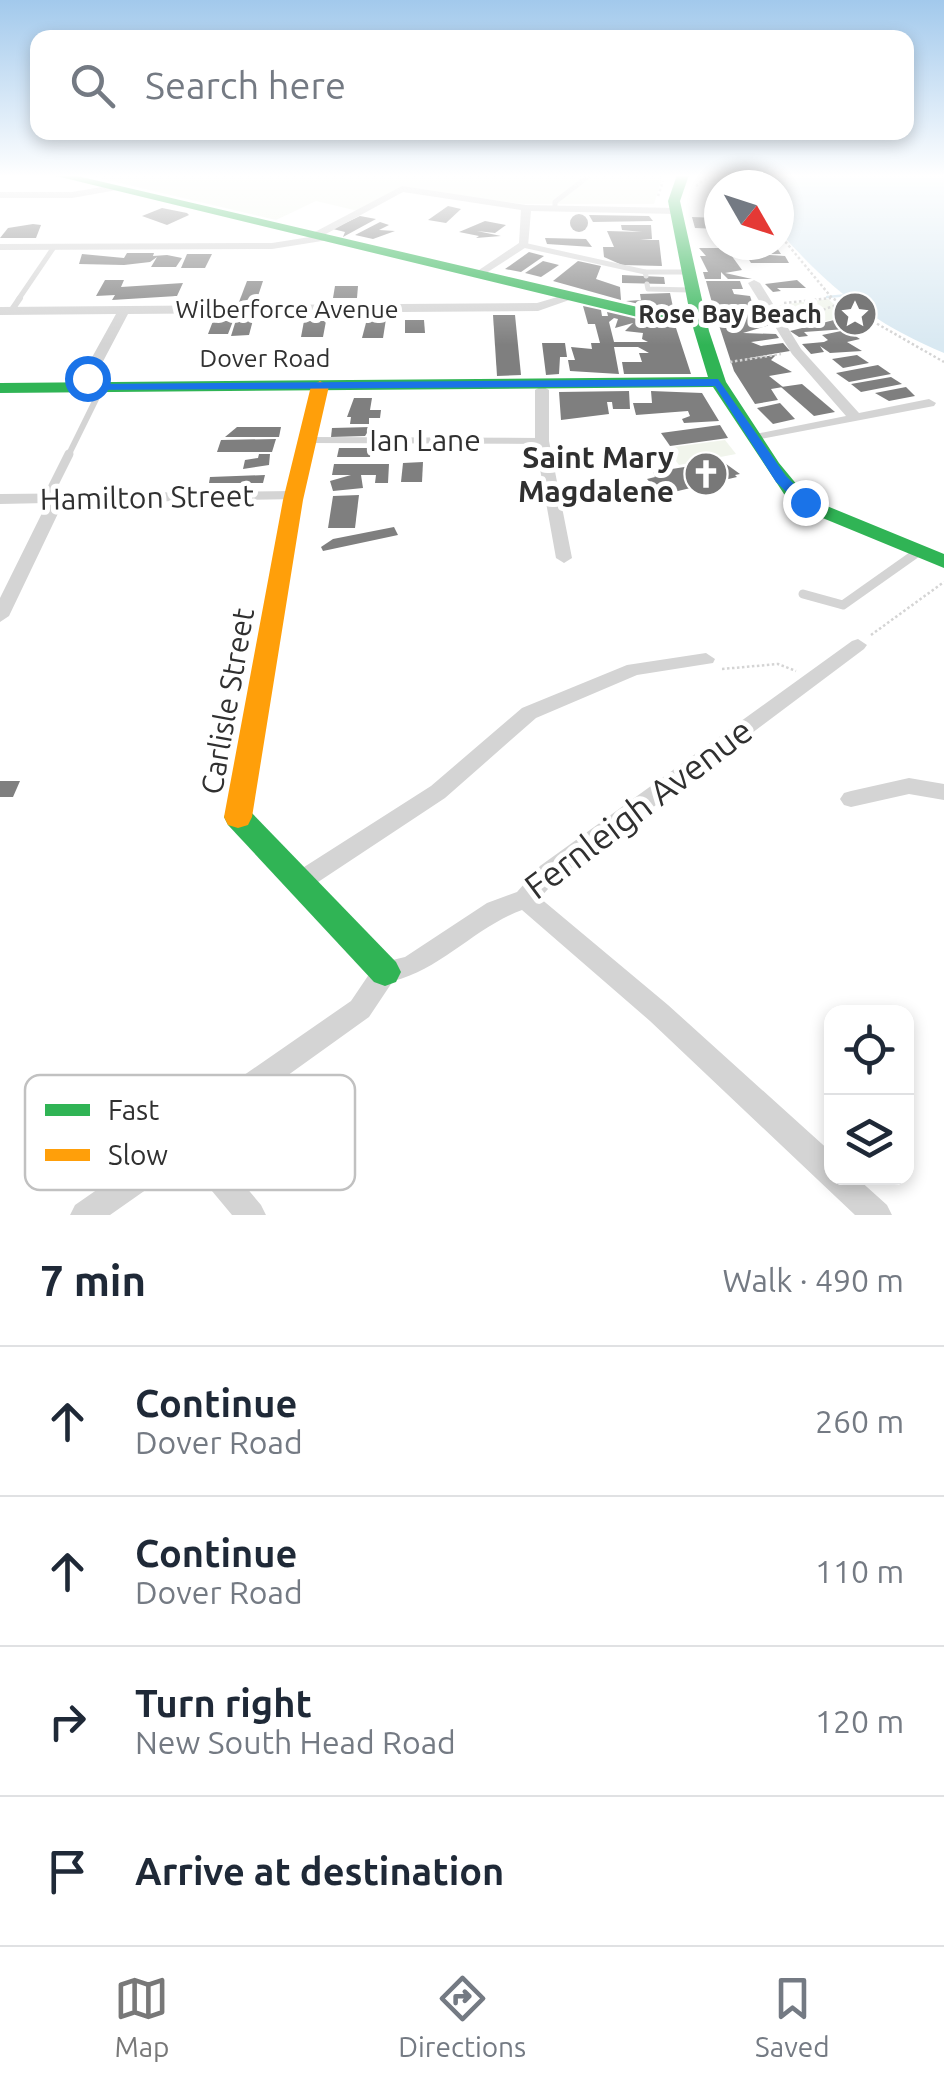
<!DOCTYPE html>
<html lang="en">
<head>
<meta charset="utf-8">
<style>
	:root { --surface:#fff; --page:#f6f6f7; --text:#1f2937; --muted:#747a83; --line:#e0e1e3; --accent:#787878 }
	body { margin:0; font-family:Ubuntu,sans-serif; background:var(--page); color:var(--text) }
	.controls { position:absolute; right:30px; bottom:30px; display:grid; overflow:hidden; border-radius:20px; box-shadow:0 5px 15px #0003 }
	.controls button { width:90px; height:90px; display:grid; place-items:center; padding:0; border:0; border-bottom:2px solid var(--line); background:var(--surface); color:var(--text); font:50px sans-serif }
	.compass { position:absolute; left:704px; top:170px; width:90px; height:90px; border-radius:50%; background:var(--surface); box-shadow:0 5px 15px #0003; rotate:129deg }
	.stop { position:absolute; width:30px; height:30px; margin:-22px; border:8px solid #1a73e8; border-radius:50%; background:#fff }
	.stop.end { background:#1a73e8; border-color:#fff; box-shadow:0 2px 10px #0008 }
	.list { margin:0; padding:0; list-style:none }
	h2 { display:flex; justify-content:space-between; align-items:center; height:130px; margin:0; padding:0 40px; font-size:42px }
	h2 small { font-size:32px; font-weight:400; color:var(--muted) }
	.list li { display:grid; grid-template-columns:65px 1fr auto; gap:30px; align-items:center; box-sizing:border-box; height:150px; padding:0 40px; border-top:2px solid var(--line) }
	.list b { display:block; font-size:38px; white-space:nowrap }
	.list p { margin:0; font-size:32px; white-space:nowrap; color:var(--muted) }
	.list em { font-size:32px; font-style:normal; color:var(--muted) }
	.icon { flex:none; width:55px; height:55px; fill:none; stroke:currentColor; stroke-width:2; stroke-linecap:round; stroke-linejoin:round }
	.map { position:relative; flex:none; width:944px; height:1215px; overflow:hidden }
	.search { position:absolute; background:var(--surface); box-shadow:0 5px 15px #0003; left:30px; right:30px; top:30px; height:110px; display:flex; align-items:center; gap:25px; box-sizing:border-box; padding:0 35px; border-radius:20px; color:var(--muted); font-size:38px }
	.sheet { height:730px; background:var(--surface) }
	nav { display:flex; justify-content:space-around; align-items:center; box-sizing:border-box; height:140px; border-top:2px solid var(--line); background:var(--surface); font-size:28px; color:var(--muted) }
	nav a { display:grid; justify-items:center; gap:5px }
	nav .on { color:var(--accent) }
	.map>svg:first-child { display:block }
	.green { fill:#f1f5ec }
	.water { fill:#d9e9f2 }
	.lines { fill:none; stroke-linecap:round; stroke-linejoin:round }
	.stream { stroke:#d9e9f2; stroke-width:2.5 }
	.building { fill:#7f7f7f; fill-rule:evenodd }
	.path { stroke:#d4d4d4; stroke-width:2.5; stroke-dasharray:2.5 2.5; stroke-linecap:butt }
	.lane-far2 { stroke:#d4d4d4; stroke-width:5 }
	.lane-far1 { stroke:#d4d4d4; stroke-width:6 }
	.lane { stroke:#d4d4d4; stroke-width:9 }
	.street { fill:#d4d4d4; fill-rule:evenodd }
	.fast { fill:#30b455; fill-rule:evenodd }
	.slow { fill:#ff9f0a; fill-rule:evenodd }
	.route { fill:#1a73e8 }
	.labels { text-anchor:middle; dominant-baseline:central; stroke-width:10; stroke-linejoin:round; paint-order:stroke }
	.far-street-label { font-size:25px; fill:#303030; stroke:#fff }
	.far-poi-label { font-size:25px; font-weight:bold; fill:#303030; stroke:#fff; text-anchor:end }
	.street-label { font-size:30px; fill:#303030; stroke:#fff }
	.poi-label { font-size:30px; font-weight:bold; fill:#303030; stroke:#fff; text-anchor:end }
	.near-street-label { font-size:35px; fill:#303030; stroke:#fff }
	.key { fill:#fff; stroke:#c1c1c1; stroke-width:2.5 }
	.key-label { font-size:28px; fill:#303030 }
</style>
</head>
<body>
<div class="map">
<svg width="944" height="1215" viewBox="0 0 944 1215">
	<rect width="100%" height="100%" fill="#fff"/>
	<g class="green">
		<path d="M86,175H663L654,204H524L402,188L358,211L316,201L276,220Z"/>
		<path d="M828,299L848,317L788,327L772,306Z"/>
		<path d="M725,440L736,454L679,465L666,448Z"/>
	</g>
	<path class="water" d="M790,175H944V353C887,329 845,301 802,256C794,247 781,236 779,225C777,212 779,198 779,185H767L775,177Z"/>
	<g class="lines">
		<path class="stream" d="M827,297L849,295"/>
	</g>
	<g class="building">
		<path d="M448,206L461,209L446,223L428,220Z"/>
		<path d="M162,208L187,213L189,215L167,225L142,216Z"/>
		<circle cx="579" cy="223" r="9"/>
		<path d="M589,215L649,216L653,221L593,222Z"/>
		<path d="M360,216L376,219L343,237L345,232L333,229Z"/>
		<path d="M692,217L719,218V229L695,228Z"/>
		<path d="M485,221L506,225L495,233L477,231L501,236L476,238L479,236L459,232Z"/>
		<path d="M380,222L389,225L379,230L395,231L373,239L355,235Z"/>
		<path d="M33,224L41,225L36,238H0L8,228Z"/>
		<path d="M621,225H651L652,239L640,240H659L662,266L622,265L604,257L603,247H614L607,231L642,232L622,230Z"/>
		<path d="M545,238L586,239L592,247L547,244Z"/>
		<path d="M750,245L777,248L781,254H756L785,256L789,263H751L743,250H751Z"/>
		<path d="M699,248H726L742,270L725,273L752,279H728L721,272V279H705L703,272H708L700,256H706Z"/>
		<path d="M529,252L544,256L521,272L505,269Z"/>
		<path d="M127,253H154L153,256L167,255L182,258L176,267H151L157,257L150,262L124,265L79,264L82,254L124,258Z"/>
		<path d="M187,254H212L205,268H181Z"/>
		<path d="M543,261L559,265L541,277L525,273Z"/>
		<path d="M578,261L601,266L596,279L620,287L621,300L553,281Z"/>
		<path d="M622,275L664,277L665,284L622,283Z"/>
		<path d="M105,280H124L121,287L183,283L177,296L112,300L115,295L96,296Z"/>
		<path d="M797,280L806,288H777L781,291L773,292L765,284Z"/>
		<path d="M247,281H263L256,302H239Z"/>
		<path d="M706,281H740L743,289H732L734,294L750,296L753,305L714,310Z"/>
		<path d="M335,286H358L357,298H333Z"/>
		<path d="M670,293L673,307L665,310L626,301L641,300L640,294Z"/>
		<path d="M583,306L601,310L602,316H608L607,312L676,328L691,374H624L622,362H642L639,353H649L638,347H614L619,374L570,371L568,360H575L571,347L592,349L591,343H600L595,324H588ZM614,318L618,319L615,328L633,323L625,331L643,333L642,339L648,342H614L609,322Z"/>
		<path d="M756,308L770,325L743,333L776,334L779,338L751,342L761,346L783,343L790,351L744,359L776,355L771,360L792,372L769,376L783,387L771,389L778,400L755,404L734,371L715,313Z"/>
		<path d="M493,315H515L521,375L497,376Z"/>
		<path d="M367,319H386L383,338H362Z"/>
		<path d="M236,320H253L249,335L231,336Z"/>
		<path d="M405,320H424L425,333H405Z"/>
		<path d="M834,320L846,329L804,332L808,336L799,337L790,331Z"/>
		<path d="M213,321H233L228,334H208Z"/>
		<path d="M304,321H326L323,337H301Z"/>
		<path d="M846,330L860,339L847,342L862,351L830,353L820,346L824,352L811,354L802,344L824,342L828,340L822,335Z"/>
		<path d="M542,343H565L567,357H560L559,374L546,375Z"/>
		<path d="M857,355L869,363L843,368L832,359Z"/>
		<path d="M878,365L891,374L849,382L836,373Z"/>
		<path d="M891,377L902,384L861,392L851,384Z"/>
		<path d="M802,384L835,412L814,416L781,387Z"/>
		<path d="M906,387L915,396L889,401L875,393Z"/>
		<path d="M629,391L630,409H613L612,402H607L609,414L561,420L559,392Z"/>
		<path d="M651,391L702,393L719,421L684,423L682,419L690,416L688,411L636,415L633,403H652Z"/>
		<path d="M354,398H372L370,410H381L380,418H369V424H350L351,417H347Z"/>
		<path d="M780,403L795,419L773,424L757,408Z"/>
		<path d="M720,425L728,438L670,446L661,433Z"/>
		<path d="M237,427H281L279,437H225Z"/>
		<path d="M371,427L365,436L331,437L332,428Z"/>
		<path d="M276,439L272,452H217L221,440Z"/>
		<path d="M339,448H371L370,457H337Z"/>
		<path d="M259,454H270L269,465L243,469L245,460L258,458Z"/>
		<path d="M722,461L740,474L735,475L737,477L661,495L647,479L655,477L653,472Z"/>
		<path d="M423,462L422,482H401L403,463Z"/>
		<path d="M334,464H389L388,483H375L376,475H361L363,488L333,491L330,481L351,475H332Z"/>
		<path d="M265,475L263,483H209L210,477Z"/>
		<path d="M359,495L355,528H328L333,496Z"/>
		<path d="M394,527L398,535L323,551L321,547L333,539Z"/>
		<path d="M0,781H20L13,797H0Z"/>
	</g>
	<g class="lines">
		<g class="path">
			<path d="M751,175L755,185"/>
			<path d="M696,186L711,175"/>
			<path d="M658,196L663,181"/>
			<path d="M779,234L832,298L944,362"/>
			<path d="M784,303L831,298"/>
			<path d="M715,312L752,307"/>
			<path d="M795,320L839,304"/>
			<path d="M730,362L781,354"/>
			<path d="M871,635L944,582"/>
			<path d="M722,669L778,664L796,671"/>
		</g>
		<g class="lane-far2">
			<path d="M555,208V202L590,175"/>
			<path d="M523,245L645,272"/>
			<path d="M646,276L645,272H686"/>
			<path d="M647,284L648,289L690,290"/>
			<path d="M18,300L54,247"/>
		</g>
		<g class="lane-far1">
			<path d="M11,311L20,298"/>
			<path d="M308,440L542,441"/>
			<path d="M68,456L102,387"/>
		</g>
		<g class="lane">
			<path d="M47,498L69,454"/>
			<path d="M803,594L843,605L918,552"/>
		</g>
		<g class="street">
			<path d="M114,185L117,186V190L72,198H0V192H72Z"/>
			<path d="M402,186L526,205L676,208L681,211L676,214L531,211L528,246L480,277L474,274L476,272L519,243L521,210L403,192L324,235L329,238L328,240L272,249L0,250V244L272,243L310,237L311,234Z"/>
			<path d="M754,280L760,283L801,349L859,413L929,399L936,403L934,406L750,441V435L846,416L792,354L748,283Z"/>
			<path d="M571,293L575,294V298L538,311L128,314L89,388L82,392L75,388L116,314L0,315V307L537,303Z"/>
			<path d="M542,386L549,390V441L572,558L564,563L556,558L535,441V390Z"/>
			<path d="M294,491L299,493L302,496L299,499L63,503L9,616L0,622V598L47,503L0,504V494Z"/>
			<path d="M858,639L867,645L864,649L556,880L540,898L668,1005L832,1153V1178H857L887,1205L892,1215H855L650,1021L522,910C475,927 442,969 393,981L369,1017L231,1116L208,1142L261,1205L266,1215H232L187,1161L110,1215H70L75,1205L180,1132L211,1098L351,1001L376,964L405,957L487,903L517,892L540,866L852,641Z"/>
			<path d="M706,653L715,659L713,663L637,675L536,718L445,798L306,890L298,892L290,890L287,883L290,876L431,786L522,708L627,665Z"/>
			<path d="M909,778L944,784V800L909,794L851,807L844,805L840,799L844,793L851,791Z"/>
		</g>
		<g class="fast">
			<path d="M52,175H73L646,309L690,314L668,201L677,175H689L680,201L709,331L726,382L779,463L798,486L822,504L944,554V568L808,512L784,494L713,387L0,393V383L708,377L692,324L646,319Z"/>
			<path d="M238,806L248,809L396,962L401,972L396,982L385,986L374,982L228,825L224,817L228,809Z"/>
		</g>
		<path class="slow" d="M320,381L329,386L303,500L252,817L248,825L238,828L228,825L224,817L283,500L311,386Z"/>
	</g>
	<linearGradient id="sky" x2="0" y2="1"><stop stop-color="#a2c9ec"/><stop offset="0.51" stop-color="#fff"/><stop offset="1" stop-color="#fff" stop-opacity="0"/></linearGradient>
	<rect width="944" height="345" fill="url(#sky)"/>
	<path class="route" d="M87,375L93,378L90,384L718,379L786,476L812,502L800,505L776,482L715,386L77,390Z"/>
	<defs>
		<symbol id="sight-disc" viewBox="-11 -11 22 22"><circle r="9.5" fill="#787878" stroke="#fff"/><path d="M0-6L1.8-2.2L6-1.7L2.9 1.2L3.7 5.4L0 3.3L-3.7 5.4L-2.9 1.2L-6-1.7L-1.8-2.2Z" fill="#fff"/></symbol>
		<symbol id="church-disc" viewBox="-11 -11 22 22"><circle r="9.5" fill="#787878" stroke="#fff"/><path d="M-1.2-6h2.4v3.5h3.3v2.4h-3.3V6h-2.4V-.1h-3.3v-2.4h3.3Z" fill="#fff"/></symbol>
	</defs>
	<g fill-rule="evenodd">
		<use href="#sight-disc" x="830" y="289" width="50" height="50"/>
		<use href="#church-disc" x="681" y="449" width="50" height="50"/>
	</g>
	<g class="labels">
		<g class="far-street-label">
			<text x="287" y="309">Wilberforce Avenue</text>
			<text x="265" y="358">Dover Road</text>
		</g>
		<g class="far-poi-label">
			<text x="822" y="314">Rose Bay Beach</text>
		</g>
		<g class="street-label">
			<text x="425" y="440">Ian Lane</text>
			<text transform="translate(147 497) rotate(-1)">Hamilton Street</text>
			<text transform="translate(227 701) rotate(-80)">Carlisle Street</text>
		</g>
		<g class="poi-label">
			<text x="674" y="457">Saint Mary<tspan x="674" dy="34">Magdalene</tspan></text>
		</g>
		<g class="near-street-label">
			<text transform="translate(638 808) rotate(-37)">Fernleigh Avenue</text>
		</g>
	</g>
	<rect x="25" y="1075" width="330" height="115" rx="15" class="key"/>
	<rect x="45" y="1104" width="45" height="12" fill="#30b455"/>
	<rect x="45" y="1149" width="45" height="12" fill="#ff9f0a"/>
	<g class="key-label">
		<text x="108" y="1120">Fast</text>
		<text x="108" y="1165">Slow</text>
	</g>
</svg>
<div class="controls">
<button><svg class="icon" aria-label="locate" viewBox="0 0 24 24"><circle cx="12" cy="12" r="6"/><path d="M12 2v4M12 18v4M2 12h4M18 12h4"/></svg></button>
<button><svg class="icon" aria-label="layers" viewBox="0 0 24 24"><path d="M12 4l9 5-9 5-9-5zM3 14l9 5 9-5"/></svg></button>
</div>
<svg class="compass" viewBox="-18 -18 36 36"><path d="M0-13l5 13h-10z" fill="#e53935"/><path d="M0 13l5-13h-10z" fill="#747a83"/></svg>
<div class="stop" style="left:87px;top:378px"></div>
<div class="stop end" style="left:805px;top:502px"></div>
<div class="search"><svg class="icon" aria-label="search" viewBox="0 0 24 24"><circle cx="10" cy="10" r="6"/><path d="M15 15l6 6"/></svg>Search here</div>
</div>
<section class="sheet">
<h2>7 min<small>Walk · 490 m</small></h2>
<ul class="list">
<li><svg class="icon" aria-label="ahead" viewBox="0 0 24 24"><path d="M12 20V5M6 11l6-6 6 6"/></svg><div><b>Continue</b><p>Dover Road</p></div><em>260 m</em></li>
<li><svg class="icon" aria-label="ahead" viewBox="0 0 24 24"><path d="M12 20V5M6 11l6-6 6 6"/></svg><div><b>Continue</b><p>Dover Road</p></div><em>110 m</em></li>
<li><svg class="icon" aria-label="right" viewBox="0 0 24 24"><path d="M7 20v-9h11M14 6l5 5-5 5"/></svg><div><b>Turn right</b><p>New South Head Road</p></div><em>120 m</em></li>
<li><svg class="icon" aria-label="arrive" viewBox="0 0 24 24"><path d="M6 21V4h12l-3 4 3 4H6"/></svg><div><b>Arrive at destination</b></div></li>
</ul>
</section>
<nav>
<a class="on"><svg class="icon" aria-label="map" viewBox="0 0 24 24"><path d="M3 6l6-2 6 2 6-2v14l-6 2-6-2-6 2zM9 4v14M15 6v14"/></svg>Map</a>
<a><svg class="icon" aria-label="directions" viewBox="0 0 24 24"><path d="M12 3l9 9-9 9-9-9zM9 14v-3h6M13 9l2 2-2 2"/></svg>Directions</a>
<a><svg class="icon" aria-label="saved" viewBox="0 0 24 24"><path d="M7 4h10v16l-5-4-5 4z"/></svg>Saved</a>
</nav>
</body>
</html>
